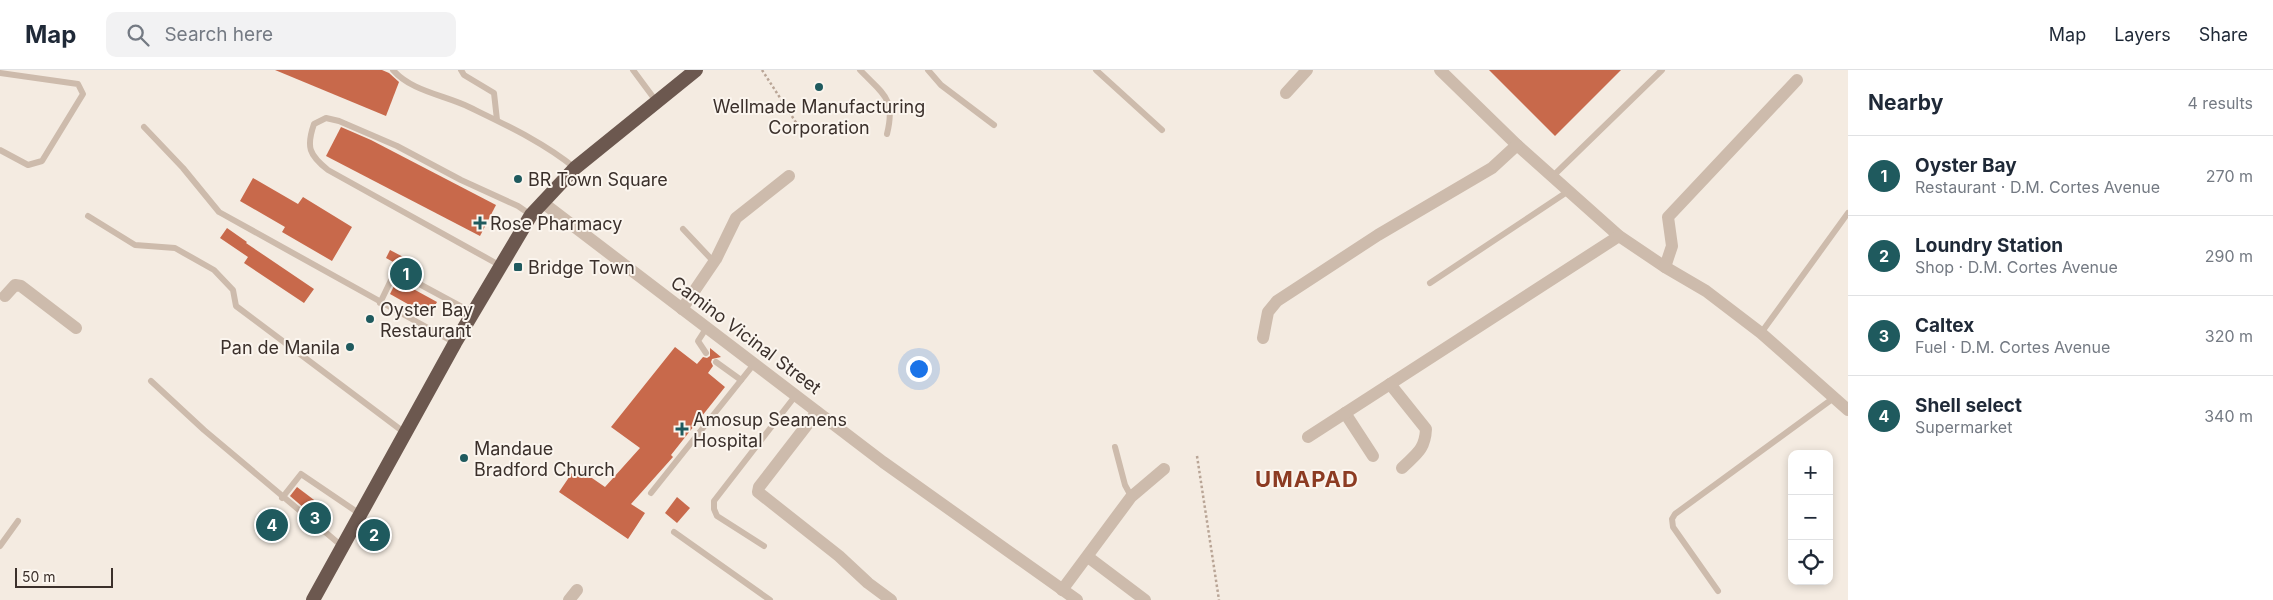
<!DOCTYPE html>
<html lang="en">
<head>
<meta charset="utf-8">
<style>
	:root { --surface:#fff; --page:#f2f2f3; --text:#1f2937; --muted:#747a83; --line:#e0e1e3; --accent:#1f5a5e }
	body { margin:0; font-family:Inter,sans-serif; background:var(--page); color:var(--text) }
	.controls { position:absolute; right:15px; bottom:15px; display:grid; overflow:hidden; border-radius:10px; box-shadow:0 2px 8px #0003 }
	.controls button { width:45px; height:45px; display:grid; place-items:center; padding:0; border:0; border-bottom:1px solid var(--line); background:var(--surface); color:var(--text); font:25px sans-serif }
	.scale { position:absolute; left:15px; bottom:12px; width:98px; box-sizing:border-box; padding-left:5px; border:2px solid #3b302b; border-top:0; font-size:14px; line-height:18px; white-space:nowrap; color:#3b302b; -webkit-text-stroke:4px #fbf5ee; paint-order:stroke }
	.you { position:absolute; left:918px; top:298px; width:18px; height:18px; margin:-12px; border:4px solid #fff; border-radius:50%; background:#1a73e8; box-shadow:0 0 0 8px #1a73e833 }
	.badge { display:grid; place-items:center; width:32px; height:32px; border-radius:50%; background:var(--accent); color:#fff; font-size:16px; font-weight:700 }
	.pin { position:absolute; translate:-50% -50%; border:2px solid #fff; box-shadow:0 1px 5px #0006 }
	.list { margin:0; padding:0; list-style:none }
	h2 { display:flex; justify-content:space-between; align-items:center; height:65px; margin:0; padding:0 20px; font-size:21px }
	h2 small { font-size:16px; font-weight:400; color:var(--muted) }
	.list li { display:grid; grid-template-columns:32px 1fr auto; gap:15px; align-items:center; box-sizing:border-box; height:80px; padding:0 20px; border-top:1px solid var(--line) }
	.list b { display:block; font-size:19px; white-space:nowrap }
	.list p { margin:0; font-size:16px; white-space:nowrap; color:var(--muted) }
	.list em { font-size:16px; font-style:normal; color:var(--muted) }
	.icon { flex:none; width:28px; height:28px; fill:none; stroke:currentColor; stroke-width:2; stroke-linecap:round; stroke-linejoin:round }
	.map { position:relative; flex:none; width:1848px; height:530px; overflow:hidden }
	header { display:flex; align-items:center; gap:30px; box-sizing:border-box; height:70px; padding:0 25px; background:var(--surface); border-bottom:1px solid var(--line) }
	header strong { font-size:24px }
	nav { display:flex; gap:28px; margin-inline-start:auto; font-size:18px }
	.search { width:350px; height:45px; background:var(--page); display:flex; align-items:center; gap:12px; box-sizing:border-box; padding:0 18px; border-radius:10px; color:var(--muted); font-size:19px }
	main { display:flex }
	aside { flex:1; background:var(--surface) }
	.map>svg:first-child { display:block }
	.building { fill:#c8694b }
	.lines { fill:none; stroke-linecap:round; stroke-linejoin:round }
	.path { stroke:#b9a596; stroke-width:2.5; stroke-dasharray:2.5 2.5; stroke-linecap:butt }
	.service { stroke:#cdbbac; stroke-width:6 }
	.minor { stroke:#cdbbac; stroke-width:12 }
	.trunk { stroke:#6c584f; stroke-width:14 }
	.poi-dot { fill:#1f5a5e; stroke:#fbf5ee; stroke-width:2 }
	.labels { text-anchor:middle; dominant-baseline:central; stroke-width:4; stroke-linejoin:round; paint-order:stroke }
	.poi-label { font-size:18px; fill:#3b302b; stroke:#fbf5ee; text-anchor:start }
	.street-label { font-size:18px; fill:#3b302b; stroke:#fbf5ee }
	.district-label { font-size:22px; font-weight:bold; letter-spacing:1px; fill:#8c3b22; stroke:#fbf5ee }
</style>
</head>
<body>
<header>
<strong>Map</strong>
<div class="search"><svg class="icon" aria-label="search" viewBox="0 0 24 24"><circle cx="10" cy="10" r="6"/><path d="M15 15l6 6"/></svg>Search here</div>
<nav><a>Map</a><a>Layers</a><a>Share</a></nav>
</header>
<main>
<div class="map">
<svg width="1848" height="530" viewBox="0 0 1848 530">
	<rect width="100%" height="100%" fill="#f4ebe1"/>
	<g class="building">
		<path d="M275,0H382L389,3L399,12L386,46Z"/>
		<path d="M1489,0H1621L1555,66Z"/>
		<path d="M341,57L371,70L496,135L480,166L326,86Z"/>
		<path d="M253,108L298,134L303,127L352,157L332,191L282,162L285,157L240,131Z"/>
		<path d="M227,158L247,172L246,173L314,219L304,233L244,193L248,187L220,168Z"/>
		<path d="M390,180L409,190L404,198L386,188Z"/>
		<path d="M397,210L437,232L429,246L390,224Z"/>
		<path d="M675,277L697,294L703,287L707,288L710,286V278L721,287L712,289L711,292L713,296L708,303L725,317L671,385L673,387L631,434L645,443L628,469L559,422L576,397L605,417L640,378L611,357Z"/>
		<path d="M297,417L326,439L318,450L290,426Z"/>
		<path d="M677,427L690,438L677,453L665,443Z"/>
	</g>
	<g class="lines">
		<g class="path">
			<path d="M762,0L797,54"/>
			<path d="M1197,386L1219,530"/>
		</g>
		<g class="service">
			<path d="M393,0C411,21 444,25 469,37C506,55 543,72 575,98"/>
			<path d="M461,0L464,5L494,23L497,50"/>
			<path d="M633,0L656,31"/>
			<path d="M860,0C883,24 896,28 887,64"/>
			<path d="M928,0L941,15L994,55"/>
			<path d="M1096,0L1162,60"/>
			<path d="M0,3L78,14L83,24L42,91L28,95L0,80"/>
			<path d="M144,57L183,98L219,142L455,273"/>
			<path d="M1553,106L1662,0"/>
			<path d="M88,146L135,175L175,178L214,200L233,220L236,236L405,363"/>
			<path d="M683,159L714,192"/>
			<path d="M501,196L328,100C309,85 306,77 314,54L326,48L339,51L397,76L461,110L518,136L531,145"/>
			<path d="M1430,213L1567,122"/>
			<path d="M380,233L394,204L399,203L473,243"/>
			<path d="M1761,263L1848,143"/>
			<path d="M706,283L698,271L707,257"/>
			<path d="M716,292L741,310"/>
			<path d="M151,311L204,360L343,477"/>
			<path d="M1115,377L1125,415L1131,426"/>
			<path d="M651,423L754,294"/>
			<path d="M282,428L301,404L360,444"/>
			<path d="M674,462L770,530"/>
			<path d="M0,476L18,451"/>
			<path d="M764,476L717,446L714,439V431L796,325"/>
			<path d="M1718,521L1673,457L1672,449L1675,444L1835,327"/>
		</g>
		<g class="minor">
			<path d="M1440,0L1517,75L1619,166L1665,197L1706,221L1761,263L1848,340"/>
			<path d="M1286,23L1307,0"/>
			<path d="M542,132L883,392L1077,530"/>
			<path d="M1665,197L1672,176L1668,147L1797,10"/>
			<path d="M5,226L15,215L21,216L76,258"/>
			<path d="M682,239L716,189L736,148L789,106"/>
			<path d="M1263,268L1268,242L1277,231L1378,165L1492,98L1517,75"/>
			<path d="M1390,314L1426,359C1425,380 1416,384 1402,398"/>
			<path d="M817,342L759,417L758,422L839,486L868,513L891,530"/>
			<path d="M1345,343L1373,386"/>
			<path d="M1308,367L1619,166"/>
			<path d="M1088,487L1145,530"/>
			<path d="M1062,520L1131,427L1164,399"/>
			<path d="M569,530L577,520"/>
		</g>
		<path class="trunk" d="M313,530L455,273L531,145L575,98L696,0"/>
	</g>
	<g class="poi-dot">
		<circle cx="819" cy="17" r="5"/>
		<circle cx="518" cy="109" r="5"/>
		<path d="M477.5 145.5h5v5h5v5h-5v5h-5v-5h-5v-5h5z"/>
		<rect x="513" y="192" width="10" height="10" rx="2.5"/>
		<circle cx="370" cy="249" r="5"/>
		<circle cx="350" cy="277" r="5"/>
		<path d="M679.5 351.5h5v5h5v5h-5v5h-5v-5h-5v-5h5z"/>
		<circle cx="464" cy="388" r="5"/>
	</g>
	<g class="labels">
		<g class="poi-label">
			<text x="819" y="36" text-anchor="middle">Wellmade Manufacturing<tspan x="819" dy="21">Corporation</tspan></text>
			<text x="528" y="109">BR Town Square</text>
			<text x="490" y="153">Rose Pharmacy</text>
			<text x="528" y="197">Bridge Town</text>
			<text x="380" y="239">Oyster Bay<tspan x="380" dy="21">Restaurant</tspan></text>
			<text x="340" y="277" text-anchor="end">Pan de Manila</text>
			<text x="693" y="349">Amosup Seamens<tspan x="693" dy="21">Hospital</tspan></text>
			<text x="474" y="378">Mandaue<tspan x="474" dy="21">Bradford Church</tspan></text>
		</g>
		<g class="street-label">
			<text transform="translate(746 265) rotate(37)">Camino Vicinal Street</text>
		</g>
		<g class="district-label">
			<text x="1307" y="409">UMAPAD</text>
		</g>
	</g>
</svg>
<div class="controls">
<button>+</button>
<button>−</button>
<button><svg class="icon" aria-label="locate" viewBox="0 0 24 24"><circle cx="12" cy="12" r="6"/><path d="M12 2v4M12 18v4M2 12h4M18 12h4"/></svg></button>
</div>
<div class="scale">50 m</div>
<div class="you"></div>
<div class="pin badge" style="left:406px;top:204px">1</div>
<div class="pin badge" style="left:374px;top:465px">2</div>
<div class="pin badge" style="left:315px;top:448px">3</div>
<div class="pin badge" style="left:272px;top:455px">4</div>
</div>
<aside>
<h2>Nearby<small>4 results</small></h2>
<ul class="list">
<li><span class="badge">1</span><div><b>Oyster Bay</b><p>Restaurant · D.M. Cortes Avenue</p></div><em>270 m</em></li>
<li><span class="badge">2</span><div><b>Loundry Station</b><p>Shop · D.M. Cortes Avenue</p></div><em>290 m</em></li>
<li><span class="badge">3</span><div><b>Caltex</b><p>Fuel · D.M. Cortes Avenue</p></div><em>320 m</em></li>
<li><span class="badge">4</span><div><b>Shell select</b><p>Supermarket</p></div><em>340 m</em></li>
</ul>
</aside>
</main>
</body>
</html>
